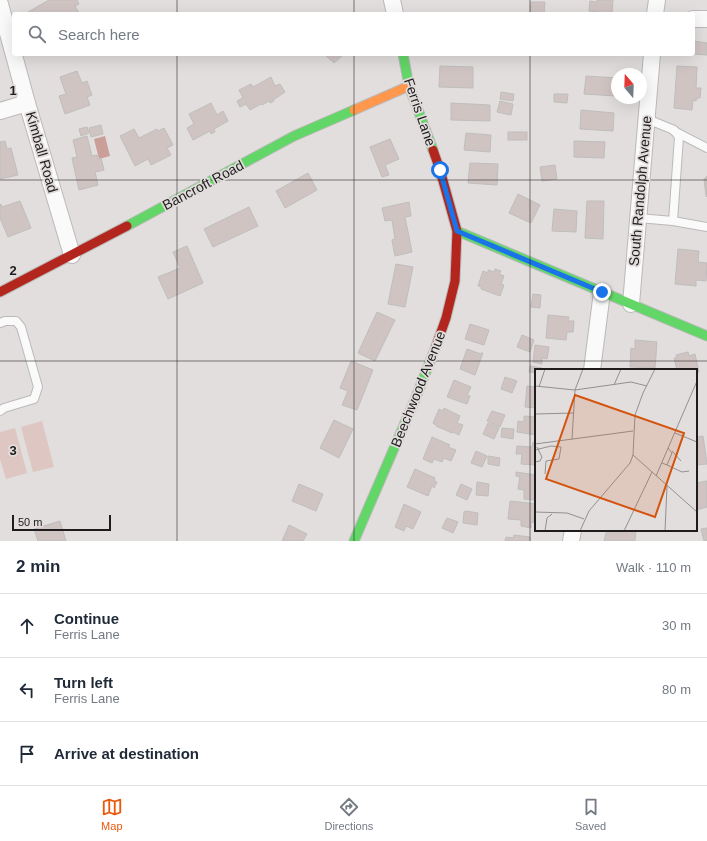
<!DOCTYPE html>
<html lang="en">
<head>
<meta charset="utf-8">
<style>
	:root { --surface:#fff; --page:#f6f6f7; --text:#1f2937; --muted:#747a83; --line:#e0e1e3; --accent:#ea580c }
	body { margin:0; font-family:Arial,sans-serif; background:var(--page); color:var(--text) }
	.compass { position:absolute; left:611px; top:68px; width:36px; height:36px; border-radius:50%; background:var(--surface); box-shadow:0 4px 16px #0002; rotate:341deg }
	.scale { position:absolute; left:12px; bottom:10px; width:99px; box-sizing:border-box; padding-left:4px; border:2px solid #1e1c1c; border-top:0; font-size:11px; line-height:14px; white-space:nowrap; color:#1e1c1c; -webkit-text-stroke:3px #e2dddc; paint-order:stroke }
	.stop { position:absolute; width:12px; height:12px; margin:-9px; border:3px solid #1a73e8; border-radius:50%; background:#fff }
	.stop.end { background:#1a73e8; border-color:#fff; box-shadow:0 1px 4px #0008 }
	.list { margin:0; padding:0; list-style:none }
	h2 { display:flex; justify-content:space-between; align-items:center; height:52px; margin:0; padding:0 16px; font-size:17px }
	h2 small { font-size:13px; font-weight:400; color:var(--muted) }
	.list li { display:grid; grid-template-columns:26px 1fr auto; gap:12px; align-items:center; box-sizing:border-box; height:64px; padding:0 16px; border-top:1px solid var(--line) }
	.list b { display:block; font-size:15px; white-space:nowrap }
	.list p { margin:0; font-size:13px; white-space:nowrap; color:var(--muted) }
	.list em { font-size:13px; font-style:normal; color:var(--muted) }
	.icon { flex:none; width:22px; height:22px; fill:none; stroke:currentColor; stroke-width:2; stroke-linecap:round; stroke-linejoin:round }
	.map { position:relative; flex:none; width:707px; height:541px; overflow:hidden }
	.search { position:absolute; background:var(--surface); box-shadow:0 4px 16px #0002; left:12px; right:12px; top:12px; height:44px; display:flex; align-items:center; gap:10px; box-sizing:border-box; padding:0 14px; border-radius:4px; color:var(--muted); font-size:15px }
	.sheet { height:244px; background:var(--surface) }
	nav { display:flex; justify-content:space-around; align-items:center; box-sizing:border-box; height:56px; border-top:1px solid var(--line); background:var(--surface); font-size:11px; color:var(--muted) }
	nav a { display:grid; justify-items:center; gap:2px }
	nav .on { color:var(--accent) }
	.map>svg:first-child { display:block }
	.green { fill:#dec6c2 }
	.water { fill:#ca9f99 }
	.building { fill:#d0c4c3; stroke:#bfbebd }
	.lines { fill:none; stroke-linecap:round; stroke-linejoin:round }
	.lane-casing { stroke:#bbb9b9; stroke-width:10 }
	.street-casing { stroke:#bbb9b9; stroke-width:18 }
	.fast-casing { stroke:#bbb9b9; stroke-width:11 }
	.slow-casing { stroke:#bbb9b9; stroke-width:11 }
	.jam-casing { stroke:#bbb9b9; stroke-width:11 }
	.lane { stroke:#fafafa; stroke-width:8 }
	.street { stroke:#fafafa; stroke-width:16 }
	.fast { stroke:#63d668; stroke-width:9 }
	.slow { stroke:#ff974d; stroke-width:9 }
	.jam { stroke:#b3261e; stroke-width:9 }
	.route { stroke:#1a73e8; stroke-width:5 }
	.grid { fill:none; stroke:#1e1c1c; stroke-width:1; stroke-opacity:0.55 }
	.labels { text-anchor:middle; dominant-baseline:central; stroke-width:3.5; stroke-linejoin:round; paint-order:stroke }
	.street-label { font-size:14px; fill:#1e1c1c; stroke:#e2dddc }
	.inset-road { fill:none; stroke:#939090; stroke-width:1 }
	.view { fill:#d4530e; fill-opacity:0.15; stroke:#d4530e; stroke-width:2 }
	.inset-edge { fill:none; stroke:#1e1c1c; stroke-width:2 }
	.grid-label { font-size:13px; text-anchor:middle; font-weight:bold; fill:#1e1c1c; stroke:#e2dddc; stroke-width:3.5; stroke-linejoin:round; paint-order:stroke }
</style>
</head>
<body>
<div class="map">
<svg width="707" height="541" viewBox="0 0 707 541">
	<rect width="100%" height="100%" fill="#e1dedd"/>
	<g class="green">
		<path d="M42,421L54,467L33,472L21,427Z"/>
		<path d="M15,428L27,473L6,479L0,459V432Z"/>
	</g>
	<path class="water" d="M105,136L110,156L99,159L94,139Z"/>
	<g class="building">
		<path d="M49,0H77L79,4L75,6L79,13L76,14H63L62,13L59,14H29L28,12Z"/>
		<path d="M597,0H613L612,14H598V12L589,11L590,1L597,2Z"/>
		<path d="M531,2H545L544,14H530Z"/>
		<path d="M693,41L707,43V55L693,54Z"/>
		<path d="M324,54H344L334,63Z"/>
		<path d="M440,66L473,67V88L439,87Z"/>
		<path d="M677,66L697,67L696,88H701L700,98H697L696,101L693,100L692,110L674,108Z"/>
		<path d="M77,71L82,83L87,81L92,95L87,97L90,105L65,114L59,96L66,94L60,77Z"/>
		<path d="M586,76L617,78L615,96L584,94Z"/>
		<path d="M271,77L275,86L280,84L285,92L273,100L274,101L270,103L269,101L262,105L261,104L250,110L246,104L240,107L237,101L243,98L239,90L251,84L253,87Z"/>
		<path d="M501,92L514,94L513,101L500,99Z"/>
		<path d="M554,94H568L567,103L554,102Z"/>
		<path d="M500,101L513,104L511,115L497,112Z"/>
		<path d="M211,103L217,115L223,111L228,121L214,129L215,132L211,134L210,131L193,140L187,128L194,124L189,114Z"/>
		<path d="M451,103L490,105V121L451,120Z"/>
		<path d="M581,110L614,113L613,131L580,129Z"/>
		<path d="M101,125L103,134L91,137L89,128Z"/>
		<path d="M87,127L89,133L81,136L79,129Z"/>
		<path d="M164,128L173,145L167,148L171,155L151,165L148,159L135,166L120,136L134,129L139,138L157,129L158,131Z"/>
		<rect x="508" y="132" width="19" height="8"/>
		<path d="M466,133L491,135L490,152L464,150Z"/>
		<path d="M87,136L92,156L97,155L98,159L101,158L104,170L95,172L98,185L79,190L72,158L77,157L73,140Z"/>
		<path d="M390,139L399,159L385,165L389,175L382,177L370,147Z"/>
		<path d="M5,141L7,149L11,148L18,175L0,179V142Z"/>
		<path d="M574,141L605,142L604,158L574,157Z"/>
		<path d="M470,163L498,164L497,185L468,183Z"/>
		<path d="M555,165L557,179L542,181L540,167Z"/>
		<path d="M308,173L317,190L285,208L276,191Z"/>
		<path d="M707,176V197L706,196L704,179Z"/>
		<path d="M518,194L540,205L531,223L509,213Z"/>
		<path d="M20,201L31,228L8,237L0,218V205L1,204L2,207Z"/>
		<path d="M587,201H604L603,239L585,238Z"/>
		<path d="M409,202L411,216L405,217L412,252L395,256L392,240L395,239L392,220L385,221L382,208Z"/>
		<path d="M249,207L258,226L213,247L204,229Z"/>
		<path d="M554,209L577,211L576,232L552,231Z"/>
		<path d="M187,246L203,283L168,299L158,277L180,268L173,252Z"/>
		<path d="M678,249L699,251L698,262L707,263L706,281L696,280V286L675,284Z"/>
		<path d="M396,264L413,267L405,307L388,304Z"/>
		<path d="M495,269L501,271L499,274L504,276L501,284L504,285L500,296L481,289L482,287L478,286L483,271L488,273V270L494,272Z"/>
		<path d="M533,294L541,295L540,308L531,307Z"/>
		<path d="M377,312L395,320L375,361L358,353Z"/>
		<path d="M548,315L569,317L568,321H574L573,332H567L566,340L546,338Z"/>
		<path d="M470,324L489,330L484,345L465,339Z"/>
		<path d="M522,335L534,340L530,352L517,347Z"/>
		<path d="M635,340L657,342L655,368L630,367L631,348L635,349Z"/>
		<path d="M535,345L549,347L547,359L542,358V364L533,362Z"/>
		<path d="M467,349L481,354V353H483L475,375L460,369Z"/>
		<path d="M688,352L689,356L695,354L699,372L696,373V370H677L674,358H677L676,355Z"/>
		<path d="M351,361L373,370L357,410L342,405L348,391L340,388Z"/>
		<path d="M530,366L542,368V370H536V373L529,372Z"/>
		<path d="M505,377L517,381L512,393L501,389Z"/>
		<path d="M454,380L471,387L467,395L470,396L467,404L447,397Z"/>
		<path d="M527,386L536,387V408L525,407Z"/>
		<path d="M444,408L460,416L457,423L463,425L459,435L453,432L452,433L436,426V425L433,423L439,409L443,411Z"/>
		<path d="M492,411L505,415L500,427L487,421Z"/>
		<path d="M524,416L536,417V435L517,432L518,421L524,422Z"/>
		<path d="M334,420L353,429L339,458L320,448Z"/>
		<path d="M488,423L499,428L494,439L483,434Z"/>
		<path d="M502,428L514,429L513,439L501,437Z"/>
		<path d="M703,436L707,464L696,465V437Z"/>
		<path d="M432,437L450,445L448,447L456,450L451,461L444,458L442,462L434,459L432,463L423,459Z"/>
		<path d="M533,442L536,443V465L521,464L522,454H516L517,446L532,447Z"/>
		<path d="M476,451L487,456L482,467L471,463Z"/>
		<path d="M488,456L500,458L499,466L488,464Z"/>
		<path d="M415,469L435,478L434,481L437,482L434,488L432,486L428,496L407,487Z"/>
		<path d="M516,472L536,475V492L534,500L524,499V490L518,489L520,477L516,476Z"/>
		<path d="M707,481V507L696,510V483Z"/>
		<path d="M477,482L489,484L488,496L476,495Z"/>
		<path d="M299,484L323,494L316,511L292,501Z"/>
		<path d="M461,484L472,489L467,500L456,495Z"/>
		<path d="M510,501L536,504L533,523L531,522V528L521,526V520L508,519Z"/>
		<path d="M404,504L421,512L413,529L406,526L404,531L395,527Z"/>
		<path d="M466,511L478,513L477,525L463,523L464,512Z"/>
		<path d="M447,518L458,522L453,533L442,528Z"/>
		<path d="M60,521L66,541H38L34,529Z"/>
		<path d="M289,525L307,534L303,541H282Z"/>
		<path d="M707,528V541H704L701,529Z"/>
		<path d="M607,530H636L635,541H604Z"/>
		<path d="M514,535L530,537V541H505L506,537L513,538Z"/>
	</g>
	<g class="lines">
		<defs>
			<g id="lane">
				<path d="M674,131L707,148"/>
				<path d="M638,218L673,221L679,137L674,130L647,119"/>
				<path d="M673,221L707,227"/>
				<path d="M0,323L5,321H16L21,327L38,387L34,399L4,408L0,411"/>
			</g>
			<g id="street">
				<path d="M392,0L395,14"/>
				<path d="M0,4L27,103L72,255"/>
				<path d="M655,14L657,0"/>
				<path d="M693,19H707"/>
				<path d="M0,111L27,103"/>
				<path d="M631,304L652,54"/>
				<path d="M592,370L602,292"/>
				<path d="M571,541L573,530"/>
			</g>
			<g id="fast">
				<path d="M403,54L409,86L433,150"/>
				<path d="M127,226L294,136L354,110"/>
				<path d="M457,231L707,336"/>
				<path d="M354,541L414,402L435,349"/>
			</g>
			<path id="slow" d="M354,110L409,86"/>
			<g id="jam">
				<path d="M433,150L440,170L457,231L455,281L446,318L435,349"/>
				<path d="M0,292L127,226"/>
			</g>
		</defs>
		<use href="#lane" class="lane-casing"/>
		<use href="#street" class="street-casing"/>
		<use href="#fast" class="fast-casing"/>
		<use href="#slow" class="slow-casing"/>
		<use href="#jam" class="jam-casing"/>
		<use href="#lane" class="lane"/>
		<use href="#street" class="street"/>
		<use href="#fast" class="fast"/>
		<use href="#slow" class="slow"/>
		<use href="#jam" class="jam"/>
	</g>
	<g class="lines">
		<path class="route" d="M440,170L457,231L602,292"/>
	</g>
	<path class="grid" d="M177,0V14M354,0V14M530,0V14M177,54V541M354,54V541M530,54V541M0,180H707M0,361H707"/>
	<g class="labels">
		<g class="street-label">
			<text transform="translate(420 112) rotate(71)">Ferris Lane</text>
			<text transform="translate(42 152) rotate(74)">Kimball Road</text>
			<text transform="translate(203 185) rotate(-28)">Bancroft Road</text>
			<text transform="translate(640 191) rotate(-85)">South Randolph Avenue</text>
			<text transform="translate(418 389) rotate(-68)">Beechwood Avenue</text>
		</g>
	</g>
	<g transform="translate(535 369)">
		<rect width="162" height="162" fill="#e1dedd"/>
		<path class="inset-road" d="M79,16L86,0M0,17L40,21L96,13L112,17M4,18L10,0M0,45L39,44M140,64L162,73M37,70L40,21L48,0M0,75L98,62M0,81L16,77L26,78L24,90L11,92L10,105M137,82L146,92M98,86L162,143M0,93L5,92L7,88L2,78M127,94L132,96L137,84L133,79M132,96L147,103L154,102M121,107L162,12M0,143L32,144L49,150M10,162L12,149L17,145M45,162L54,142L95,94L98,86L100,46L108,24L120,0M89,162L117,103M130,162L132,117"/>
		<path class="view" d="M40,26L149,64L120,148L11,110Z"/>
		<rect width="162" height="162" class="inset-edge"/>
	</g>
	<g class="grid-label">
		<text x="13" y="95">1</text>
		<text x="13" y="275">2</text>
		<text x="13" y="455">3</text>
	</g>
</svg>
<svg class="compass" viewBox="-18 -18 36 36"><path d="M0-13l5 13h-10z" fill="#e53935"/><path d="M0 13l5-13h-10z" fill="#747a83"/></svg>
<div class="scale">50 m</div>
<div class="stop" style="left:440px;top:170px"></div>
<div class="stop end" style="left:602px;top:292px"></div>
<div class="search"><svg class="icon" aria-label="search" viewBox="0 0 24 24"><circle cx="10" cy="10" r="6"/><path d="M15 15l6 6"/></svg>Search here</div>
</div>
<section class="sheet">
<h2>2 min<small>Walk · 110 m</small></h2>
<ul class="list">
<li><svg class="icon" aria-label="ahead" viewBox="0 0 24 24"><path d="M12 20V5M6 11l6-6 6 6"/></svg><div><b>Continue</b><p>Ferris Lane</p></div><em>30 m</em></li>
<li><svg class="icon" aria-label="left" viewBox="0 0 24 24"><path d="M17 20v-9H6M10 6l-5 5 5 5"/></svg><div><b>Turn left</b><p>Ferris Lane</p></div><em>80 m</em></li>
<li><svg class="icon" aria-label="arrive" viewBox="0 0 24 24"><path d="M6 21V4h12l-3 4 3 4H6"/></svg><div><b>Arrive at destination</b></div></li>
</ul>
</section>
<nav>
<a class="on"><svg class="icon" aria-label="map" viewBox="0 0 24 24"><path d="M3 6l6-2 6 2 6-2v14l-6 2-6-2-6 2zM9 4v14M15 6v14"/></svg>Map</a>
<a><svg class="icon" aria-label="directions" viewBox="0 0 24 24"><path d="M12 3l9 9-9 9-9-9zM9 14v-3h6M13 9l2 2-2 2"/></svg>Directions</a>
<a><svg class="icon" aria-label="saved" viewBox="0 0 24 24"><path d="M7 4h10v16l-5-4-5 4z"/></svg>Saved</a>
</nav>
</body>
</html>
